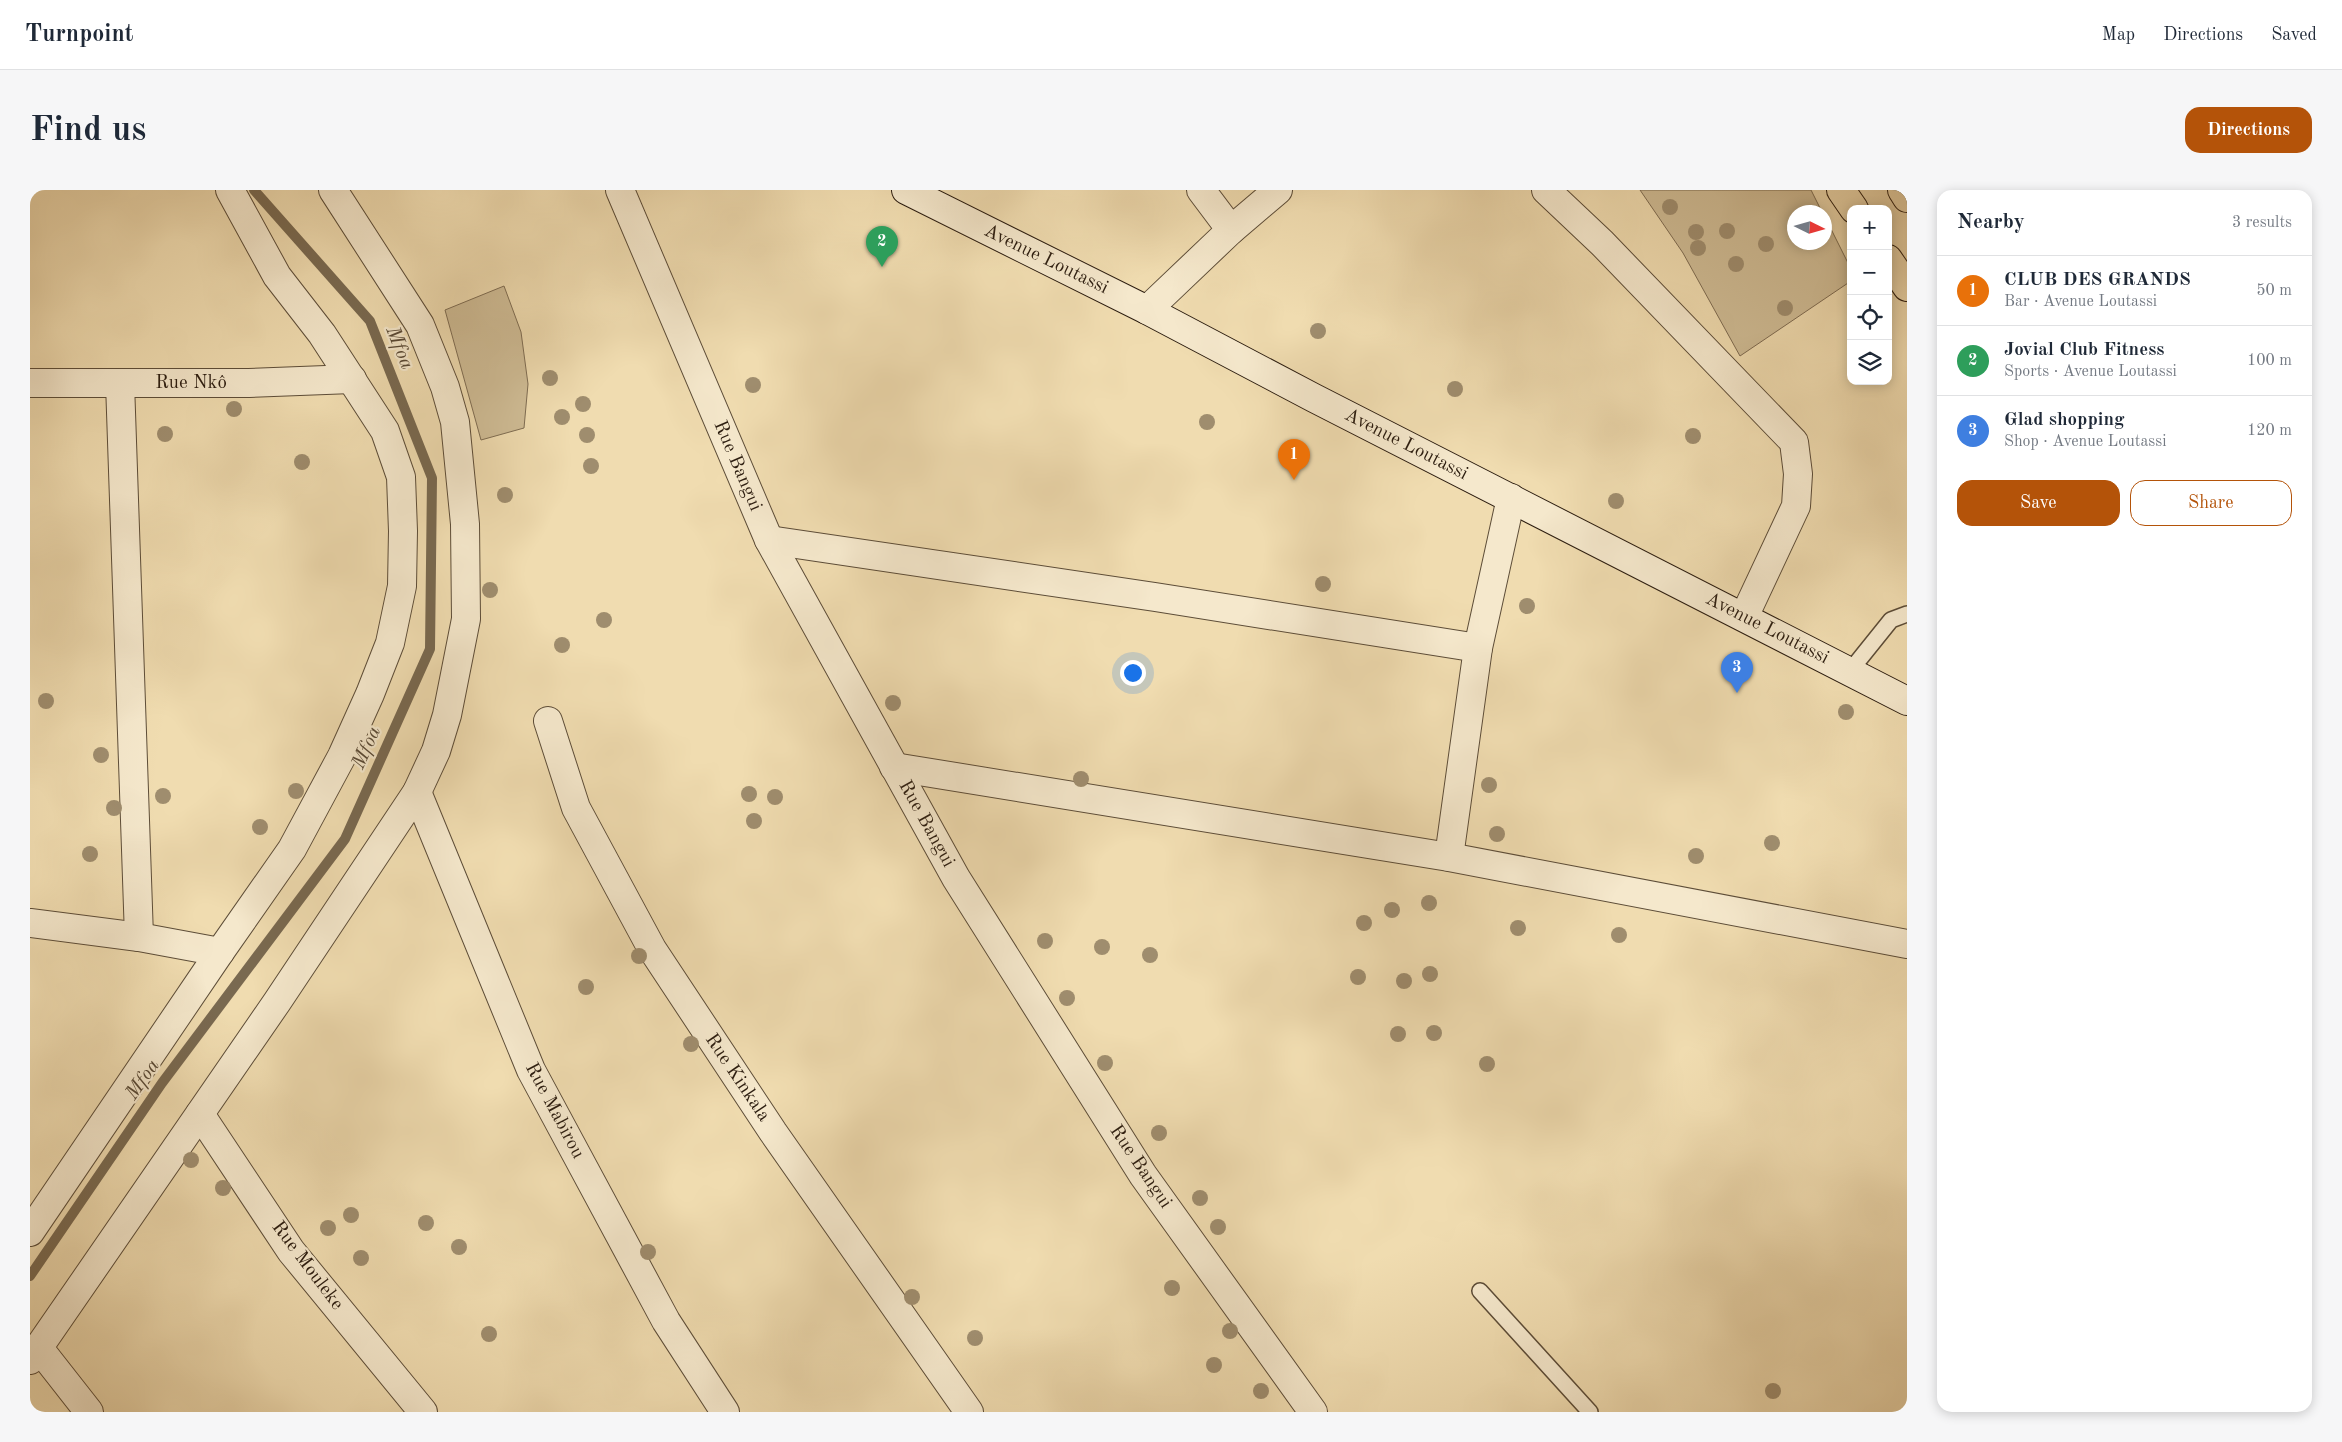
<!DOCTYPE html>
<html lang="en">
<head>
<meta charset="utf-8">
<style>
	:root { --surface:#fff; --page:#f6f6f7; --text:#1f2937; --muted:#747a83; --line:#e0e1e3; --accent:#b45309 }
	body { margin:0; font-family:"Old Standard TT",serif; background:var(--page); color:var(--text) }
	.controls { position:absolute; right:15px; top:15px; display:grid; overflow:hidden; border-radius:10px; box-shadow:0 2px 12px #0003 }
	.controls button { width:45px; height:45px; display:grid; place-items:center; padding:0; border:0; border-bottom:1px solid var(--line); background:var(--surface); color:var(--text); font:25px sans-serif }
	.compass { position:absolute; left:1757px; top:15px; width:45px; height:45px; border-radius:50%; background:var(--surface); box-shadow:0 2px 12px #0003; rotate:95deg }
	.you { position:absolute; left:1102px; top:482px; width:18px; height:18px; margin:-12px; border:4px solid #fff; border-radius:50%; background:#1a73e8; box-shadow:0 0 0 8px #1a73e833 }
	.badge { display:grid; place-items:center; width:32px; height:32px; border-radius:50%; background:var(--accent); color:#fff; font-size:16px; font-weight:700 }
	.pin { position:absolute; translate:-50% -41px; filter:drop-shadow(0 1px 2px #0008) }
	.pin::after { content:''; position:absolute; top:26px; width:18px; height:15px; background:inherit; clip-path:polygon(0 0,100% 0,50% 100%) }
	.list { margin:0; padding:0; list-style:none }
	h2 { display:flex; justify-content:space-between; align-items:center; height:65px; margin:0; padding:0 20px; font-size:21px }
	h2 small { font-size:16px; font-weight:400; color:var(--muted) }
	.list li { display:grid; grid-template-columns:32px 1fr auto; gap:15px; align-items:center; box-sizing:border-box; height:70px; padding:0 20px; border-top:1px solid var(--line) }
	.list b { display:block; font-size:19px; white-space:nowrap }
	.list p { margin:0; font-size:16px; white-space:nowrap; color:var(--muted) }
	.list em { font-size:16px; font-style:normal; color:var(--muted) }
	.actions { display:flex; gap:10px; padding:15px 20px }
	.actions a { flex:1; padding:11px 0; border:1px solid var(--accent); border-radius:15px; text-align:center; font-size:18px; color:var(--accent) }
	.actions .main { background:var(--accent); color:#fff }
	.icon { flex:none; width:28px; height:28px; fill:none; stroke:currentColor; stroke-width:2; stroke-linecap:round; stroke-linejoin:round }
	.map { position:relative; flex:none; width:1877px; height:1222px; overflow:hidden; border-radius:15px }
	header { display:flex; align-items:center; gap:30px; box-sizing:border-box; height:70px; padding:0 25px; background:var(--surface); border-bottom:1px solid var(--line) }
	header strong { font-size:24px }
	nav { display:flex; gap:28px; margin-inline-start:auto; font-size:18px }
	.intro { display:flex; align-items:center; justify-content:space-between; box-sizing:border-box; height:120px; padding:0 30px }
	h1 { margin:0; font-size:35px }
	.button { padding:12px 22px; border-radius:15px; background:var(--accent); color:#fff; font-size:18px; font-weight:700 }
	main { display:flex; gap:30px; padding:0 30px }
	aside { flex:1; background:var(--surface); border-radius:15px; box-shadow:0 2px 12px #0003 }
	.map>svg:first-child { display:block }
	.green { fill:#cfbc95; stroke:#7e6c52 }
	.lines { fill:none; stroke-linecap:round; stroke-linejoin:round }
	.stream { stroke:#796950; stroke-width:10 }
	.service-casing { stroke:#5d4d38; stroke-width:18 }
	.minor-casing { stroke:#5d4d38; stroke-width:30 }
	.secondary-casing { stroke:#2c1d10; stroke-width:30 }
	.primary-casing { stroke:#2c1d10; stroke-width:30 }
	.service { stroke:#f5e8cc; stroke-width:15 }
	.minor { stroke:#f5e8cc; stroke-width:28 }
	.secondary { stroke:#f5e8cc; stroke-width:28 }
	.primary { stroke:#f0dcb0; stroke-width:28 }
	.tree { fill:#9f8d6e }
	.labels { text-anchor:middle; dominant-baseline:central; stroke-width:4.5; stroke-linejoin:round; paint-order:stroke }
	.street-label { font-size:19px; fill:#2c1d10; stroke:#f5e8cc }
	.water-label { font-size:20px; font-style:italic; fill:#594935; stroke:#f5e8cc }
</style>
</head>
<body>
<header>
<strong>Turnpoint</strong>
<nav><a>Map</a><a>Directions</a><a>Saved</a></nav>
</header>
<div class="intro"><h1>Find us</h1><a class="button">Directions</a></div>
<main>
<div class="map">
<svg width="1877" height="1222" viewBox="0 0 1877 1222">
	<rect width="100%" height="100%" fill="#f0dcb0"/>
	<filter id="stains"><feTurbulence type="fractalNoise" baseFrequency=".004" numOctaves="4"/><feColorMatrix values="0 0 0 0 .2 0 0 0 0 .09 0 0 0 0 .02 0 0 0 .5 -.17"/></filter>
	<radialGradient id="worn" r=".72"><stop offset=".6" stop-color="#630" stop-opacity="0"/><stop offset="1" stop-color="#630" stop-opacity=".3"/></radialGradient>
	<g class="green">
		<path d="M1610,0H1781L1792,22H1764V52H1794L1795,27L1821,79V91L1710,166L1653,63Z"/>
		<path d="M474,96L491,142L498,194L494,238L451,250L415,120Z"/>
	</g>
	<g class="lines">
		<path class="stream" d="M0,1086L132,893L315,649L400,459L402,288L340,131L224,0"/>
		<defs>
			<g id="service">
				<path d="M1820,481L1861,430L1877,424"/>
				<path d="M1450,1101L1560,1222"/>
			</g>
			<g id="minor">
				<path d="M590,0L739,350L926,688L1113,985L1283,1222"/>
				<path d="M1171,0L1201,40"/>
				<path d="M1516,0L1572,53L1764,252L1768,284L1766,316L1714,427"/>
				<path d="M1117,120L1201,40L1248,0"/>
				<path d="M0,193H219L322,189"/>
				<path d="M90,193L109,747"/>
				<path d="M739,350L1125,407L1448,458"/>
				<path d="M518,531L546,618L622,759L743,942L939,1222"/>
				<path d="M864,577L1419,667L1877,754"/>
				<path d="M387,602L501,880L636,1131L695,1222"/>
				<path d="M1419,667L1448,458L1481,308"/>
				<path d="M0,733L109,747L190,762"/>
				<path d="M170,924L261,1061L393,1222"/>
				<path d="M0,1042L190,762L262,659L312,566L340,504L360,453L372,396L373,341L371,287L355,241L292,144L247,86L200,0"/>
				<path d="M8,1157L59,1222"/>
				<path d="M0,1170L247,812L387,602L406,561L417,525L436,429L435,334L425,232L415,197L390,135L303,0"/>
			</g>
			<path id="secondary" d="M876,0L1117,120L1284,208L1877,511"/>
			<g id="primary">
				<path d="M1811,0L1824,19"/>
				<path d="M1872,0L1877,8"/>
				<path d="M1858,69L1877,97"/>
			</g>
		</defs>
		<use href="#service" class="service-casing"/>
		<use href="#minor" class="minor-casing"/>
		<use href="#secondary" class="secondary-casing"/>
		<use href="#primary" class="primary-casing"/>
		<use href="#service" class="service"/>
		<use href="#minor" class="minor"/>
		<use href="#secondary" class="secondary"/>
		<use href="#primary" class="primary"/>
	</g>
	<g class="tree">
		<circle cx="1640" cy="17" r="8"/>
		<circle cx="1697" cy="41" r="8"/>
		<circle cx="1666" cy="42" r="8"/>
		<circle cx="1736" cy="54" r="8"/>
		<circle cx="1668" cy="58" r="8"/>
		<circle cx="1706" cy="74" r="8"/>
		<circle cx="1755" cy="118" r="8"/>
		<circle cx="1288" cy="141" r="8"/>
		<circle cx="520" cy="188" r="8"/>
		<circle cx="723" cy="195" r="8"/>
		<circle cx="1425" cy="199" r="8"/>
		<circle cx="553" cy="214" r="8"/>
		<circle cx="204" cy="219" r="8"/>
		<circle cx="532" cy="227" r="8"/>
		<circle cx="1177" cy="232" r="8"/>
		<circle cx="135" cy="244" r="8"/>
		<circle cx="557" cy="245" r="8"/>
		<circle cx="1663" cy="246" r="8"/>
		<circle cx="272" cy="272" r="8"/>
		<circle cx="561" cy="276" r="8"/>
		<circle cx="475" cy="305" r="8"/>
		<circle cx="1586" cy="311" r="8"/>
		<circle cx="1293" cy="394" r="8"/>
		<circle cx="460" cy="400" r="8"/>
		<circle cx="1497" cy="416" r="8"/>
		<circle cx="574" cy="430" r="8"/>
		<circle cx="532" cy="455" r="8"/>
		<circle cx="16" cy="511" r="8"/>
		<circle cx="863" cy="513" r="8"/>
		<circle cx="1816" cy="522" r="8"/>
		<circle cx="71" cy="565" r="8"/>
		<circle cx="1051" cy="589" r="8"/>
		<circle cx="1459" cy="595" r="8"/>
		<circle cx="266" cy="601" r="8"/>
		<circle cx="719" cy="604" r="8"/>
		<circle cx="133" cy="606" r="8"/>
		<circle cx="745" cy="607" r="8"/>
		<circle cx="84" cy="618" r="8"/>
		<circle cx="724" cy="631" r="8"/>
		<circle cx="230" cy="637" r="8"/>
		<circle cx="1467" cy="644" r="8"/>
		<circle cx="1742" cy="653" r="8"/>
		<circle cx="60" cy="664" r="8"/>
		<circle cx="1666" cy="666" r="8"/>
		<circle cx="1399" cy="713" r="8"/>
		<circle cx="1362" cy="720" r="8"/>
		<circle cx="1334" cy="733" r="8"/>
		<circle cx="1488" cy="738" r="8"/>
		<circle cx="1589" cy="745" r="8"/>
		<circle cx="1015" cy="751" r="8"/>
		<circle cx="1072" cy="757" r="8"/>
		<circle cx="1120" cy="765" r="8"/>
		<circle cx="609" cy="766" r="8"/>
		<circle cx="1400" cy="784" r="8"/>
		<circle cx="1328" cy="787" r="8"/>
		<circle cx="1374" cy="791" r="8"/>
		<circle cx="556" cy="797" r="8"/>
		<circle cx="1037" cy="808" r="8"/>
		<circle cx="1404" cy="843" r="8"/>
		<circle cx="1368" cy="844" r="8"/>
		<circle cx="661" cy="854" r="8"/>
		<circle cx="1075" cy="873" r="8"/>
		<circle cx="1457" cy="874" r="8"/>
		<circle cx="1129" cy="943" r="8"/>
		<circle cx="161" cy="970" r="8"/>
		<circle cx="193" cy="998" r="8"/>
		<circle cx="1170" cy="1008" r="8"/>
		<circle cx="321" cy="1025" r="8"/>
		<circle cx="396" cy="1033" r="8"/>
		<circle cx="1188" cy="1037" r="8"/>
		<circle cx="298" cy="1038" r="8"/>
		<circle cx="429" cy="1057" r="8"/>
		<circle cx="618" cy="1062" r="8"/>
		<circle cx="331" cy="1068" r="8"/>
		<circle cx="1142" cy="1098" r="8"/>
		<circle cx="882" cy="1107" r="8"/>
		<circle cx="1200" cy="1141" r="8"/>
		<circle cx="459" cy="1144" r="8"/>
		<circle cx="945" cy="1148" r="8"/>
		<circle cx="1184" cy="1175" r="8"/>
		<circle cx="1231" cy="1201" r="8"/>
		<circle cx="1743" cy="1201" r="8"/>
	</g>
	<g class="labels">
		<g class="street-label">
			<text transform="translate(1016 70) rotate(26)">Avenue Loutassi</text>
			<text x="161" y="193">Rue Nkô</text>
			<text transform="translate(1376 255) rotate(27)">Avenue Loutassi</text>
			<text transform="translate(707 276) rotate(67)">Rue Bangui</text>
			<text transform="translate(1737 439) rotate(27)">Avenue Loutassi</text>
			<text transform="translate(896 634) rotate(61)">Rue Bangui</text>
			<text transform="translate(707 888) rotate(56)">Rue Kinkala</text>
			<text transform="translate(524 921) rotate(62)">Rue Mabirou</text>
			<text transform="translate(1110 977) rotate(56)">Rue Bangui</text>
			<text transform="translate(277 1076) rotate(53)">Rue Mouleke</text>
		</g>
		<g class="water-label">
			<text transform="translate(369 158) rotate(68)">Mfoa</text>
			<text transform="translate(337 558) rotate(-66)">Mfoa</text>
			<text transform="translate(113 890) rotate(-55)">Mfoa</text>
		</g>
	</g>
	<rect width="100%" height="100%" filter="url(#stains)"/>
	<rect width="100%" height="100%" fill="url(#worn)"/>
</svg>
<div class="controls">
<button>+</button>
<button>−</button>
<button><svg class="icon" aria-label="locate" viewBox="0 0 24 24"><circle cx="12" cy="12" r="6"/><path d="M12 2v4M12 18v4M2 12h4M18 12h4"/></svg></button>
<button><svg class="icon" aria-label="layers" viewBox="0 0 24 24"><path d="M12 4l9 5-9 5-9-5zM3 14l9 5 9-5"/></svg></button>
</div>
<svg class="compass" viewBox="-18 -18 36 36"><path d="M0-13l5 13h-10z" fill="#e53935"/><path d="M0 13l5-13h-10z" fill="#747a83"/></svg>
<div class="you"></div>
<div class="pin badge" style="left:1264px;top:290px;background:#e8710a">1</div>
<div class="pin badge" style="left:852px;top:77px;background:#2e9e5b">2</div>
<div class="pin badge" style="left:1707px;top:503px;background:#3f7fe0">3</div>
</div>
<aside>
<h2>Nearby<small>3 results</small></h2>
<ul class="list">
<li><span class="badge" style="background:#e8710a">1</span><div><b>CLUB DES GRANDS</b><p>Bar · Avenue Loutassi</p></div><em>50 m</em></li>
<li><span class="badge" style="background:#2e9e5b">2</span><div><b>Jovial Club Fitness</b><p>Sports · Avenue Loutassi</p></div><em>100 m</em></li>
<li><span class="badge" style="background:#3f7fe0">3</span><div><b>Glad shopping</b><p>Shop · Avenue Loutassi</p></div><em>120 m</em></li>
</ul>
<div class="actions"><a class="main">Save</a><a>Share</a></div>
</aside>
</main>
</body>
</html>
